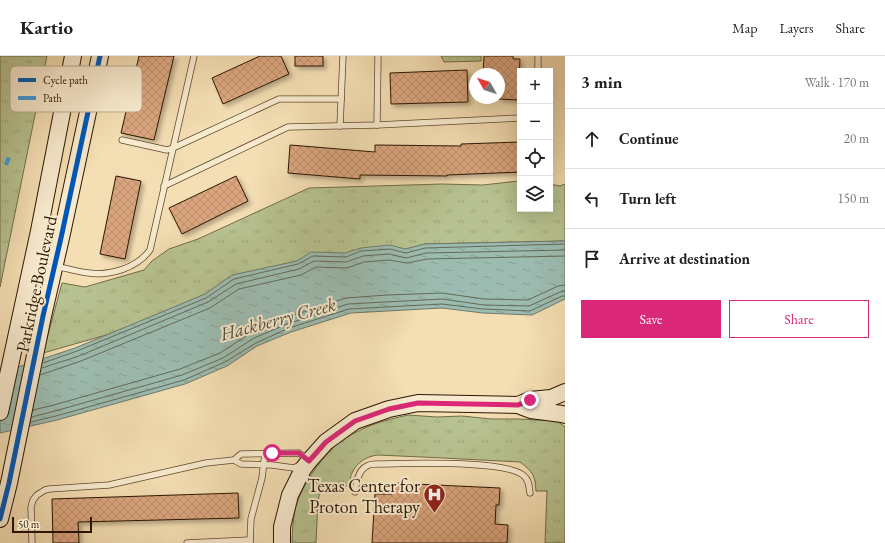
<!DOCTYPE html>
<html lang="en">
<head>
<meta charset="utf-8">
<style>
	:root { --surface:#fff; --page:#f6f6f6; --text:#202124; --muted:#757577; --line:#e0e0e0; --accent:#db2777 }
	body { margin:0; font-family:"EB Garamond",serif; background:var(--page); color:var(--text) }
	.controls { position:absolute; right:12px; top:12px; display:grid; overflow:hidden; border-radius:0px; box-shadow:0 4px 16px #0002 }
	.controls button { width:36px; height:36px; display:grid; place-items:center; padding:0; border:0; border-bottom:1px solid var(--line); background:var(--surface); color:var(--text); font:20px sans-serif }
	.compass { position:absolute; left:469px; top:12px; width:36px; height:36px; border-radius:50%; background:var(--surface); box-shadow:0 4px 16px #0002; rotate:309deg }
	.scale { position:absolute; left:12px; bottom:10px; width:80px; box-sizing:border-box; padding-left:4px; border:2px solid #2c1700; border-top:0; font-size:11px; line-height:14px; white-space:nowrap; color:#2c1700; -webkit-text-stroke:3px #f8eace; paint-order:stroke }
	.stop { position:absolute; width:12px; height:12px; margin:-9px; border:3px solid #db2777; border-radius:50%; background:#fff }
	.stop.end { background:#db2777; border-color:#fff; box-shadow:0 1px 4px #0008 }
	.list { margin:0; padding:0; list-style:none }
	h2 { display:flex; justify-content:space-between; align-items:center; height:52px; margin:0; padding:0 16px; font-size:17px }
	h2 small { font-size:13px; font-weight:400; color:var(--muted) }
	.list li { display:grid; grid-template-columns:26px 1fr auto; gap:12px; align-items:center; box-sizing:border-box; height:60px; padding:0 16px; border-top:1px solid var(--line) }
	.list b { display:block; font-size:15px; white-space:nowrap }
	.list em { font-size:13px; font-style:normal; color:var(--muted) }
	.actions { display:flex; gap:8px; padding:12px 16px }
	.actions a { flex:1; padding:9px 0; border:1px solid var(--accent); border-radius:0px; text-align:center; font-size:14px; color:var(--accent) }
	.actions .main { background:var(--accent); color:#fff }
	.icon { flex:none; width:22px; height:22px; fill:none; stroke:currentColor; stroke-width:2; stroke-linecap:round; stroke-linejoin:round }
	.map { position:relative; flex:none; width:565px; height:487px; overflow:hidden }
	header { display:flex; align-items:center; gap:24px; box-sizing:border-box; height:56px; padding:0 20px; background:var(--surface); border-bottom:1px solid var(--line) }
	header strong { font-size:19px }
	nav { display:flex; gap:22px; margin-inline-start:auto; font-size:14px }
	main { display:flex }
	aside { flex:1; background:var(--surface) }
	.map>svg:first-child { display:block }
	.grass { fill:url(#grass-tufts); stroke:#726c48 }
	.park { fill:url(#park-dots); stroke:#726c48 }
	.water { fill:url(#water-ripples); stroke:#6f7a6a }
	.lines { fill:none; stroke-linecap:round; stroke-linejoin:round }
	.shore { stroke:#646a58; stroke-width:1 }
	.building { fill:url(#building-cross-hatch); stroke:#2c1700; filter:url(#shadow) }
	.lane-casing { stroke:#5e492d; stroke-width:7 }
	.secondary-casing { stroke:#2c1700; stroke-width:18 }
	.lane { stroke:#f8eace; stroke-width:5.5 }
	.secondary { stroke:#f8eace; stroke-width:16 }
	.quiet { stroke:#3d9adc; stroke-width:4; stroke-dasharray:8 4; stroke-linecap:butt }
	.cycleway-casing { stroke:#f8eace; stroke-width:8 }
	.cycleway { stroke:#0057b8; stroke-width:5 }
	.route { stroke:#db2777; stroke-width:5 }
	.labels { text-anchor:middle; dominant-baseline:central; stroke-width:4; stroke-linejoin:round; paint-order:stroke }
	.street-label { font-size:18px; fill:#2c1700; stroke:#f8eace }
	.poi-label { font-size:18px; fill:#2c1700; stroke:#f8eace; text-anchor:end }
	.water-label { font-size:19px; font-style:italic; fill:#53513e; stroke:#f8eace }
	.key { fill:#f8eace; stroke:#bbab90; stroke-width:1 }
	.key-label { font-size:11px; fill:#2c1700 }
</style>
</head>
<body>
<header>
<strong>Kartio</strong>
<nav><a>Map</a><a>Layers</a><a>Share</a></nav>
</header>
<main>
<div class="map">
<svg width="565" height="487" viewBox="0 0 565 487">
	<defs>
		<pattern id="grass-tufts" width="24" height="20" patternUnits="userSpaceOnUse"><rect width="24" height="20" fill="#b7c290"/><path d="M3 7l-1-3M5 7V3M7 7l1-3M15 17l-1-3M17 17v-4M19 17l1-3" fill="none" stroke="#9ea67a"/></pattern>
		<pattern id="park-dots" width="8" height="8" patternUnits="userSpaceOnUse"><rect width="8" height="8" fill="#b7c290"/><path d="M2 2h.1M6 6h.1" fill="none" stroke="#9ea67a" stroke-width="1.8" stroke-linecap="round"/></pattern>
		<pattern id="water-ripples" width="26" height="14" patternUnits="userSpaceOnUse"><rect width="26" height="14" fill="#9cbcb1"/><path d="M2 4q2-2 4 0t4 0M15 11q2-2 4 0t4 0" fill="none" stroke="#87a196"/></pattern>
		<pattern id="building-cross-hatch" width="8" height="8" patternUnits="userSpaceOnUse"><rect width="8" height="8" fill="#daa57e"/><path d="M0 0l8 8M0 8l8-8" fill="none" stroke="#bb8d6b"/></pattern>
		<filter id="shadow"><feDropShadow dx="3" dy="3" stdDeviation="2" flood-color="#0004"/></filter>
	</defs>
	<rect width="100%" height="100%" fill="#f4deb3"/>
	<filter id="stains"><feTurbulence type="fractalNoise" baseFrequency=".005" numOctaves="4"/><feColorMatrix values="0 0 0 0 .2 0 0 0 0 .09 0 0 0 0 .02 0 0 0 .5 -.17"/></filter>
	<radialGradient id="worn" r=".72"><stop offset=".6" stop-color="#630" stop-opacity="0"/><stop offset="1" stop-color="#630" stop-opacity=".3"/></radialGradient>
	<g class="grass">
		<path d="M0,0H47L0,231Z"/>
		<path d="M518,125H520V153H550V128L560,130L565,128V185L425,188L43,297L62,227L85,231L144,214L152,205L169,193L198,183L309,132L442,128L483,129Z"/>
		<path d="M408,359L437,361L462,360L491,363H518L557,365L565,371V487H545L547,435H536C535,419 533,416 520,406L443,402L378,399C367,400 357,406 352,417C350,420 350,426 350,430C335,430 322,426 318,444L316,487H292C292,476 293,465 295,454C300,432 319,405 335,390C345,381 358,375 369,370C382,365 395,362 408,359Z"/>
	</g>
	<path class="park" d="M441,0H481V5L444,6Z"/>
	<path class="water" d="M565,185V243L532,259L483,257L442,252L351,257L291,276L257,290L227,310L185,328L57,364L0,377V317L75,292L174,251L205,238L232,219L297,205L311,196L345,197L361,192L390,189L405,193L425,188Z"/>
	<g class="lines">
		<g class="shore">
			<path d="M43,307L77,295L206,242L234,223L298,208L313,200L346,201L361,195L390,193L406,197L425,192L565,188"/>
			<path d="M42,312L79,300L208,246L236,228L299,213L314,205L346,206L363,200L389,198L406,202L426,197L565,194"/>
			<path d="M40,319L81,305L210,252L239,233L301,219L316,211L347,212L364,206L389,204L407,207L427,203L565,200"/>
			<path d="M33,354L54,349L180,313L220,297L251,277L285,262L346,242L387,239L442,237L484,243L528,244L558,230L565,229"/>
			<path d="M32,361L55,355L182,319L223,302L254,282L287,268L348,248L442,243L484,249L529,250L560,236L565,235"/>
			<path d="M31,366L56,360L184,324L225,306L256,287L289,272L349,253L442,248L483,253L530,255L562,240H565"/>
		</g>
	</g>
	<g class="building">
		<path d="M139,0H174L154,84L121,77Z"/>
		<path d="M260,0H281L289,18L223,48L212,22Z"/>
		<rect x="295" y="0" width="28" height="10"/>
		<path d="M484,0H513V3H520L518,44L499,43V18H483Z"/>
		<path d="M467,14L468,46L391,48L390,17Z"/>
		<path d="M520,86V116L447,119V120L360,119V123L288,117L290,89L375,96V89L461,90V88Z"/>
		<path d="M116,120L141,125L125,203L100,198Z"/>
		<path d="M236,120L248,145L182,178L169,152Z"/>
		<path d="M393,427L500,432L499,449H496L495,468L508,469L507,487H372L375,438H392Z"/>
		<path d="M238,437L239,462L78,466L79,487H53L52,443Z"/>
	</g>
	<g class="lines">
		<defs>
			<g id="lane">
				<path d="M538,15V0"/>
				<path d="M377,69L378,0"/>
				<path d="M340,70L343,0"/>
				<path d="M122,84L167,94L173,92L279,43H341"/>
				<path d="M164,130L288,71L377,69L520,62"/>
				<path d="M55,210C66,212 77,216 89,217C110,220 137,212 150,194L194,0"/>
				<path d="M234,404L241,408L272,409L294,412L302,408"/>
				<path d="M355,436C356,427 358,414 367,410C370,408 374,408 377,408C405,408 506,403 524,420C529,424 529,430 530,437"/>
				<path d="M32,487L31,451L33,444L37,439L45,434L49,433L109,429L206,407L234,404L241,398L299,397L309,404"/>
				<path d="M187,487L250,484"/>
				<path d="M250,487L251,463L262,422L265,397"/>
			</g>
			<g id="secondary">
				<path d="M518,349L530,344L551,342L565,336"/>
				<path d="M0,356L39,175L73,0"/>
				<path d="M0,463L9,427L43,260L61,182L100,0"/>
				<path d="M282,487V471L290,439L303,413L309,405L326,386L355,365L389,353L418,347L518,349L531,354L562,358L565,359"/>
			</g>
		</defs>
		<use href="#lane" class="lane-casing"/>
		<use href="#secondary" class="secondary-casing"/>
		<use href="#lane" class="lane"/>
		<use href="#secondary" class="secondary"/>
		<path class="quiet" d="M6,109L10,99"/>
		<defs>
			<path id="cycleway" d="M0,463L9,427L43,260L61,182L100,0"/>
		</defs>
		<use href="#cycleway" class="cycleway-casing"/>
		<use href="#cycleway" class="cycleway"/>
	</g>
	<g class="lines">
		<path class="route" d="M272,397H299L309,405L326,386L355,365L389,353L418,347L518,349L530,344"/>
	</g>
	<defs>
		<symbol id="hospital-pin" viewBox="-11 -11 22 30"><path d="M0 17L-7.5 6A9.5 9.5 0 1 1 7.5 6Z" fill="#8f2418" stroke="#f8eace"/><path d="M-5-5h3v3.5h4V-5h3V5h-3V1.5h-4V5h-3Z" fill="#fff"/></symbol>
	</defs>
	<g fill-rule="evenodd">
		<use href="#hospital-pin" x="422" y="426" width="25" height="34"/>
	</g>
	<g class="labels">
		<g class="street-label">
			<text transform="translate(36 228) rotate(-78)">Parkridge Boulevard</text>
		</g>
		<g class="poi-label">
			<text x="420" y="429">Texas Center for<tspan x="420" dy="21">Proton Therapy</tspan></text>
		</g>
		<g class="water-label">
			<text transform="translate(278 263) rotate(-15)">Hackberry Creek</text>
		</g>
	</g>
	<rect x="10" y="10" width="132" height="46" rx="6" class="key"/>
	<rect x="18" y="22" width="18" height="4" fill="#0057b8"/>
	<rect x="18" y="40" width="18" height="4" fill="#3d9adc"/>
	<g class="key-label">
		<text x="43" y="28">Cycle path</text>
		<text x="43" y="46">Path</text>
	</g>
	<rect width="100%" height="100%" filter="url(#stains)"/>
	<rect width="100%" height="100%" fill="url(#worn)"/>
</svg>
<div class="controls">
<button>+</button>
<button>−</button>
<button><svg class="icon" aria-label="locate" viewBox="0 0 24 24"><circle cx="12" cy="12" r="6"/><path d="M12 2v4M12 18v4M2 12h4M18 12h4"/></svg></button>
<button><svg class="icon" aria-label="layers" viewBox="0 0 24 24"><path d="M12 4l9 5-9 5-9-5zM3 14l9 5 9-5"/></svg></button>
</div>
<svg class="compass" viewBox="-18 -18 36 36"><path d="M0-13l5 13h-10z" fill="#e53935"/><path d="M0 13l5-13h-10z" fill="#757577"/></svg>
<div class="scale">50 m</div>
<div class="stop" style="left:272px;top:397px"></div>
<div class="stop end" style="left:530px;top:344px"></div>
</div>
<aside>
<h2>3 min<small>Walk · 170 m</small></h2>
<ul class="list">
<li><svg class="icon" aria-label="ahead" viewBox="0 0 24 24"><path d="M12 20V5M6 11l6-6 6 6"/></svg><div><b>Continue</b></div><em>20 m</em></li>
<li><svg class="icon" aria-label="left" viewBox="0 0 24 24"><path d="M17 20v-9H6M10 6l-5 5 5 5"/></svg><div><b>Turn left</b></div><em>150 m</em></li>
<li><svg class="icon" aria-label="arrive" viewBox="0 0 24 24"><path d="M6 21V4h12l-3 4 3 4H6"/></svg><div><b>Arrive at destination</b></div></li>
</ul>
<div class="actions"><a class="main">Save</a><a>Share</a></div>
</aside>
</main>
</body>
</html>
